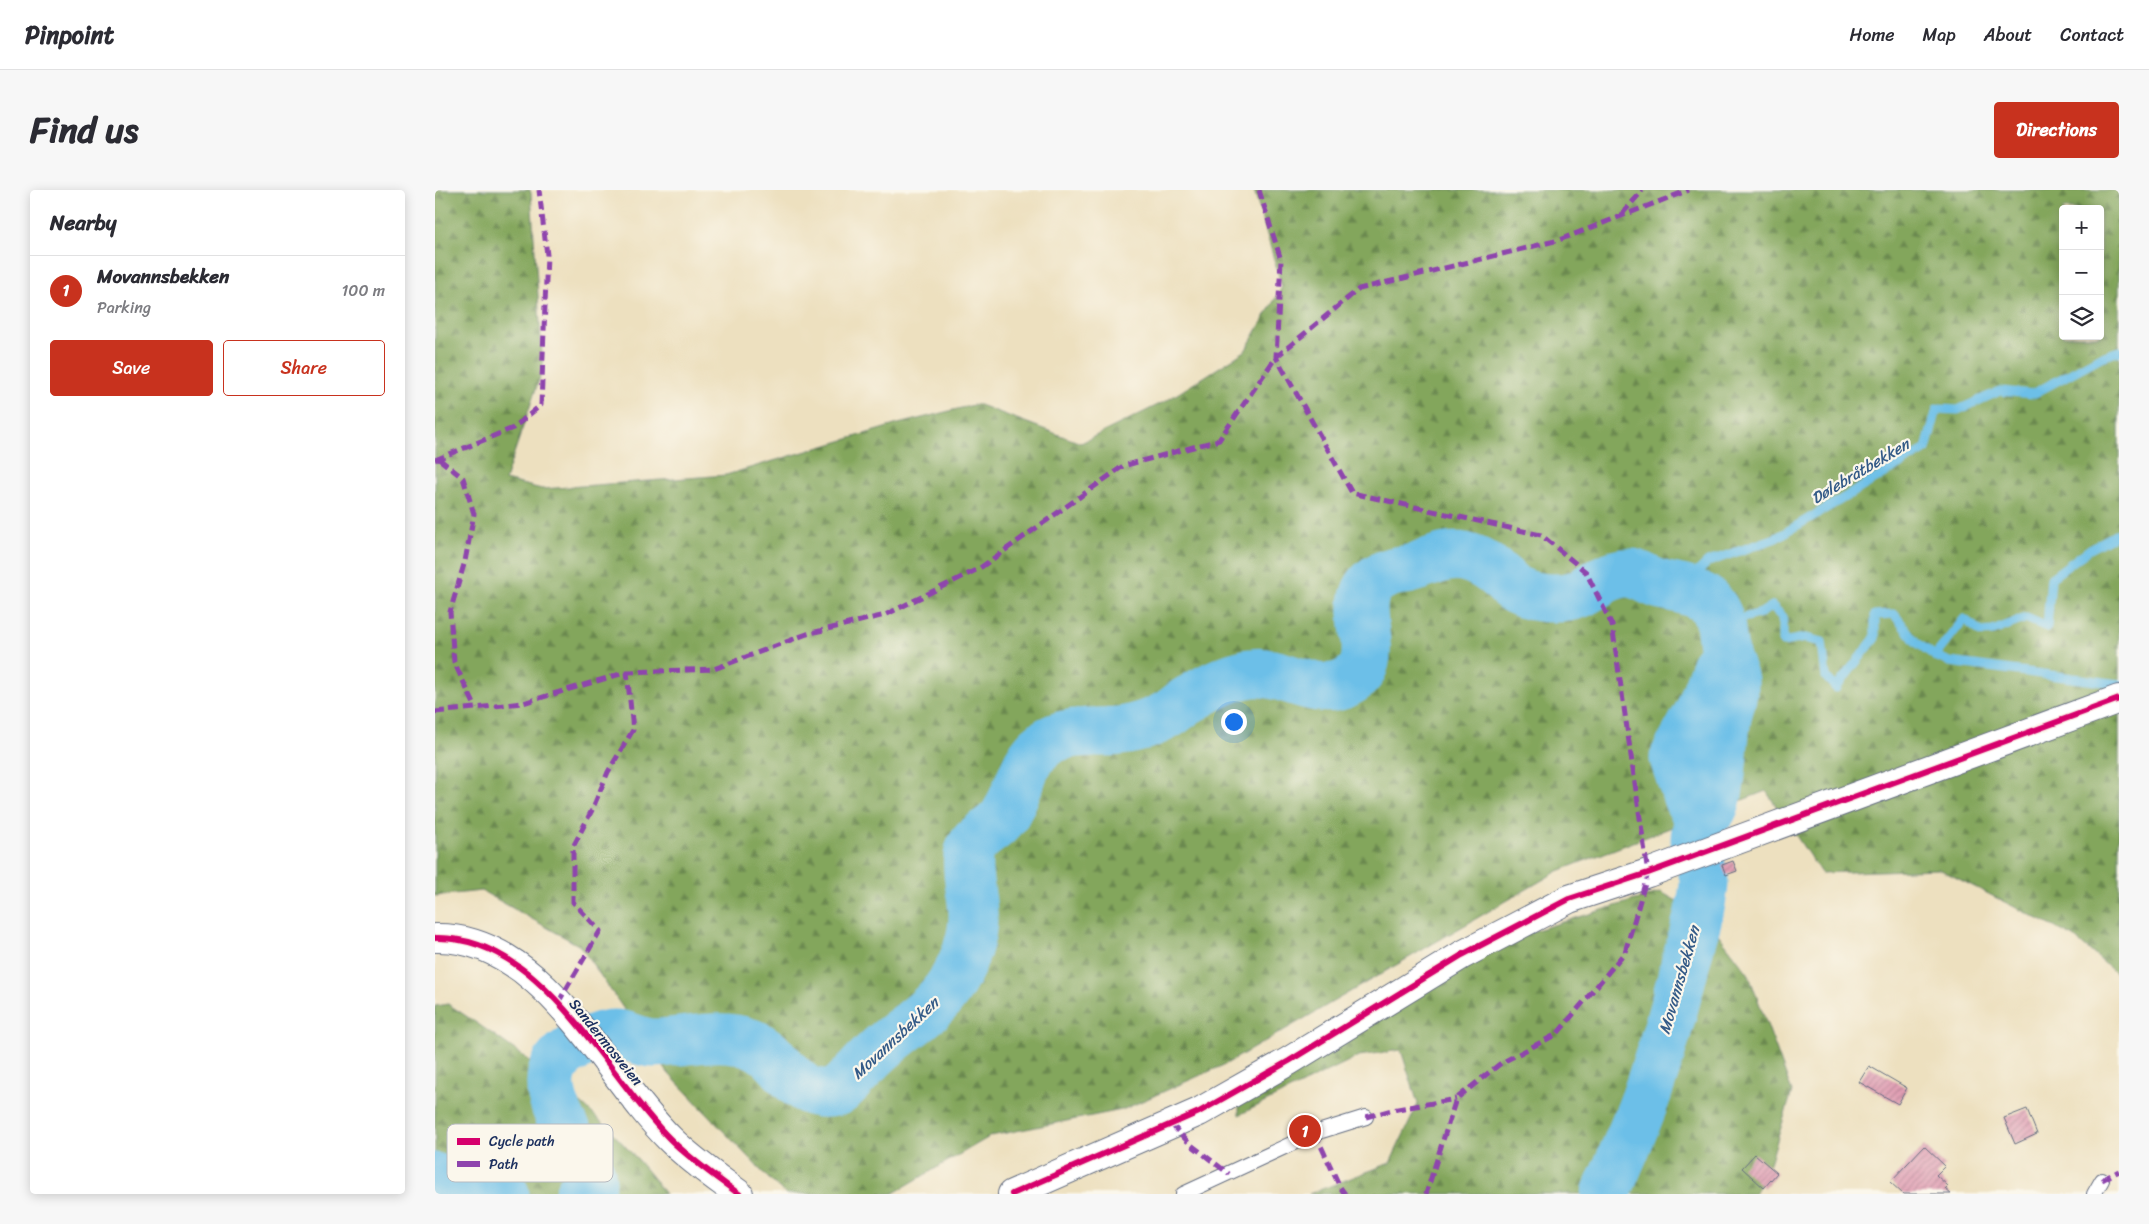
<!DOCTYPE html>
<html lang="en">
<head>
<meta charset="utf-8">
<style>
	:root { --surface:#fff; --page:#f7f7f7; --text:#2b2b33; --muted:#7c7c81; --line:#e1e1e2; --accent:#c8321e }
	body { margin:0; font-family:Sriracha,sans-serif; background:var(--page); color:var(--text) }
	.controls { position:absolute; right:15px; top:15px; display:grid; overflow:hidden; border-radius:5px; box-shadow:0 2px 12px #0003 }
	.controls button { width:45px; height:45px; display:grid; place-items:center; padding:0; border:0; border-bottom:1px solid var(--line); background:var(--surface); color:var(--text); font:25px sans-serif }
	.you { position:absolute; left:798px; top:531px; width:18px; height:18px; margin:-12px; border:4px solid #fff; border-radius:50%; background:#1a73e8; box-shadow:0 0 0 8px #1a73e833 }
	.badge { display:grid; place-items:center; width:32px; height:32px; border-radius:50%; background:var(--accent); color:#fff; font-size:16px; font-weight:700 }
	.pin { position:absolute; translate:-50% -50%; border:2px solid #fff; box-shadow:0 1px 5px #0006 }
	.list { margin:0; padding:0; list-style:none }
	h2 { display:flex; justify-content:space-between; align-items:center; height:65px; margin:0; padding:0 20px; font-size:21px }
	h2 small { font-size:16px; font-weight:400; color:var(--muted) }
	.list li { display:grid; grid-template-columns:32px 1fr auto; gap:15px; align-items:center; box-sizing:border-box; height:70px; padding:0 20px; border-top:1px solid var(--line) }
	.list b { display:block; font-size:19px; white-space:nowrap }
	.list p { margin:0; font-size:16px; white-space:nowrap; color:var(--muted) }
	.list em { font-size:16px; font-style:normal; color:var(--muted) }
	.actions { display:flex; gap:10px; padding:15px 20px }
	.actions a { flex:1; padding:11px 0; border:1px solid var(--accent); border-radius:5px; text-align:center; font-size:18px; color:var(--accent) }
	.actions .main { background:var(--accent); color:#fff }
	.icon { flex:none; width:28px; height:28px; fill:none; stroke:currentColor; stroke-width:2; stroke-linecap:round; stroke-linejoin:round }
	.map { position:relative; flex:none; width:1684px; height:1004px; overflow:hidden; border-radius:5px }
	header { display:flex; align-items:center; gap:30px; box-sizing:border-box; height:70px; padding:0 25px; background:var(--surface); border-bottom:1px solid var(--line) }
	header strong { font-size:24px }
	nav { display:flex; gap:28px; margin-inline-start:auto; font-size:18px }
	.intro { display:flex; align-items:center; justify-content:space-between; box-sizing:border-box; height:120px; padding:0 30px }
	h1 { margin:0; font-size:35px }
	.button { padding:12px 22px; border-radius:5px; background:var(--accent); color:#fff; font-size:18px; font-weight:700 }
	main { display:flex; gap:30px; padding:0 30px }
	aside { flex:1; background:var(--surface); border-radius:5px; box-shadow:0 2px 12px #0003 }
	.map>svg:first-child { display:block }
	.forest { fill:url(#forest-firs); stroke:#4f6a5d; fill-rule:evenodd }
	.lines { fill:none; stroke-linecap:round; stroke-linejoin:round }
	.stream { stroke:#6cbfe8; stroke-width:9 }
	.river { stroke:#6cbfe8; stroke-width:49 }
	.building { fill:url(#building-hatch) }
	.service-casing { stroke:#646d80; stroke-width:16 }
	.minor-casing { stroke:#646d80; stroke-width:30 }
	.tertiary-casing { stroke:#646d80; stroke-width:30 }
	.service { stroke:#fff; stroke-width:14 }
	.minor { stroke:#fff; stroke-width:28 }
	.tertiary { stroke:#fff; stroke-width:28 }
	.quiet { stroke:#8e44ad; stroke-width:5; stroke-dasharray:10 5; stroke-linecap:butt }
	.cycleway-casing { stroke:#fbf7ec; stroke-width:9 }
	.cycleway { stroke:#d6006c; stroke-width:6 }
	.labels { text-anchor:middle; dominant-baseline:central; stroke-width:4.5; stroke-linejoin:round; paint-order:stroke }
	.street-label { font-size:15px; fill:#1b2f5e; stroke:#fbf7ec }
	.water-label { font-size:16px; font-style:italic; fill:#335a87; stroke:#fbf7ec }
	.key { fill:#fbf7ec; stroke:#b8bbc1; stroke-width:1 }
	.key-label { font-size:14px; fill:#1b2f5e }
</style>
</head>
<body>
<header>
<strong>Pinpoint</strong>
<nav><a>Home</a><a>Map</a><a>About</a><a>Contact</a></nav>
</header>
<div class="intro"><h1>Find us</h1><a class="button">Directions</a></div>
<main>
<aside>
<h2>Nearby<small></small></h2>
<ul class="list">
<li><span class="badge">1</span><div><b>Movannsbekken</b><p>Parking</p></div><em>100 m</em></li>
</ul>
<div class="actions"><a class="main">Save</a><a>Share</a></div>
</aside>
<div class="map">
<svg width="1684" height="1004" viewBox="0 0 1684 1004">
	<defs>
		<pattern id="forest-firs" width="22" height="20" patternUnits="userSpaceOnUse" patternTransform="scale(1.25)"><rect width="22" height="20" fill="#83a65c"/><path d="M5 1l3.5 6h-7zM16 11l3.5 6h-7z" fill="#6a884f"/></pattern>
		<pattern id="building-hatch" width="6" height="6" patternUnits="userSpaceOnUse" patternTransform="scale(1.25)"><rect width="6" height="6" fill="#e09db2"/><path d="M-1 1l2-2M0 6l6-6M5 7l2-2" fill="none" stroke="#b58094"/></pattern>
	</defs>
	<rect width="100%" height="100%" fill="#fbf7ec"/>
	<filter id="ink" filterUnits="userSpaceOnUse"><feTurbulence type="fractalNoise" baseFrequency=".02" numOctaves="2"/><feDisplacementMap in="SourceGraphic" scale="10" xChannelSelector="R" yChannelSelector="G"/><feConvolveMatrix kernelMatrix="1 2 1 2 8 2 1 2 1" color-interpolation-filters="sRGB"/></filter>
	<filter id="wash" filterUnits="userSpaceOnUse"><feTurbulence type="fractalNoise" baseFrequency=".0096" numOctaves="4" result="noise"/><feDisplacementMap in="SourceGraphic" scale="20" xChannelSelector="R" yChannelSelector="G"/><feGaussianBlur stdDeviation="1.12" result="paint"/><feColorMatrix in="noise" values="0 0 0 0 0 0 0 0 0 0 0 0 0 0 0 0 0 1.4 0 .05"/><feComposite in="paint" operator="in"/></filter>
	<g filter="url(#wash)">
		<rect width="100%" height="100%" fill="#ede0bf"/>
		<g class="forest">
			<path d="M0,0H95L96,3L108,178L70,290L107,299L291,285L463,234L542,214L646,253L731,211L810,161L847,97L819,0H1684V786L1639,747L1504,679L1386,683L1331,601L1123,681L791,874L687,920L556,946L457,1004H351L336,991L233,883L145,756L47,701L0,706ZM1628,19H1665V146H1628Z"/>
			<path d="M1226,702L1270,727L1313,783L1357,902L1331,986L1319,1004H874L955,973L983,914L966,860L924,866L804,925V903L1069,750Z"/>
			<path d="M13,814C93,866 173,926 230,1004H0V816Z"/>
		</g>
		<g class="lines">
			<g class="stream">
				<path d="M1246,398L1273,372L1341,348L1491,259L1502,219L1523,220L1565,201L1598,204L1664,168L1684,161"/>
				<path d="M1287,434L1326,423L1337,416L1348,427V452L1370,448L1387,452L1391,487L1401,498L1440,448V425L1459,424L1481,452L1500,466L1529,429L1546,442L1558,441L1591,428L1612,437L1616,388L1655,359L1684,343"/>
				<path d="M1500,466L1515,472L1684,494"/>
			</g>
			<g class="river">
				<path d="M1265,630L1253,610L1239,568L1265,520L1281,475"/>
				<path d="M0,987C21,1001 46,1002 70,1004"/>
				<path d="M144,1004L153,998L157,992L156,984C138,947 84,884 142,857C153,852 166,844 178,844C192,843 204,853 218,853C252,853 283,841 316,853C351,865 357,914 404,901C419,887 433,869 450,855C473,835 500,820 517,792C529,772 539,746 538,722C537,704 531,685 533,666C536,646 559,642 569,626C584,604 586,571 609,554C636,535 671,547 700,538C711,535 724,530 734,524C742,519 748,512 757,508C773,498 797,485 817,483C848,479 877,506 907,495C965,473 892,401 957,382C963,380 969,380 975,379C993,374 1010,363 1029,367C1043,370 1058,380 1069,390C1075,395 1075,398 1083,401C1093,406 1108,408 1119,408C1145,408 1150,400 1170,389C1178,385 1189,382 1197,383C1206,385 1214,391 1223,394C1238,398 1253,399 1267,407C1290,421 1284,443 1290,465C1292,473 1297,482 1299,491C1300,502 1294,516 1292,527C1288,548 1287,604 1278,619C1276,621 1273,623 1271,625C1265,631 1260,640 1260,649C1259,664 1270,679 1269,694C1267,719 1258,743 1252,767C1241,812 1228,857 1213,901C1201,936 1185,970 1171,1004"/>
			</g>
		</g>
		<g id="blocks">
			<g class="building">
				<path d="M1298,671L1302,681L1291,685L1287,675Z"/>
				<path d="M1434,876L1472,898L1463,914L1424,892Z"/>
				<path d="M1592,919L1602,944L1580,954L1569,928Z"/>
				<path d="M1489,956L1510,976L1501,985L1513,996L1510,999L1516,1004H1468L1455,992Z"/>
				<path d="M1320,964L1342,983L1329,998L1307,978Z"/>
			</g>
		</g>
	</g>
	<g filter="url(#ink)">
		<use href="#blocks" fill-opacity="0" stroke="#646d80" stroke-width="1"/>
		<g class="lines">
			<defs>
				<g id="service">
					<path d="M748,1004L880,943L931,927"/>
					<path d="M1659,1004L1667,990"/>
				</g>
				<path id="minor" d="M577,1004L764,922L854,871L1027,765L1134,709L1213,683L1684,509"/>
				<path id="tertiary" d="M0,748C107,745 169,884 235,949C256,970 281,987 304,1004"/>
			</defs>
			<use href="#service" class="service-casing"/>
			<use href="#minor" class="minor-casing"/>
			<use href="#tertiary" class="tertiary-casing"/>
			<use href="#service" class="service"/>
			<use href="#minor" class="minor"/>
			<use href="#tertiary" class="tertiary"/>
			<g class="quiet">
				<path d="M824,0L846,70L841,167L917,303L1106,345L1151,382L1177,435L1213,683L1190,762L1122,844L1066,873L1021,909L991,1004"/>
				<path d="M1187,24L1208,0"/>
				<path d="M4,269L28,288L39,324L30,371L15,422L19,472L41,518"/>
				<path d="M0,270L78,238L106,215L112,65L104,0"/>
				<path d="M0,522L88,513L192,482L279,479L372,444L450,425L545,378L688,276L784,250L841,167L924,99L1124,50L1254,0"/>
				<path d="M123,813L165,741L138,712V657L157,620L173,582L198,540L192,482"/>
				<path d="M931,927L957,920L1021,909"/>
				<path d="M736,934L755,954L794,984"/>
				<path d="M880,943L905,997L910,1004"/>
				<path d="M1667,990L1684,981"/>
			</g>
			<defs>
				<g id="cycleway">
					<path d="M0,748C107,745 169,884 235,949C256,970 281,987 304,1004"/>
					<path d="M577,1004L764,922L854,871L1027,765L1134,709L1213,683L1684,509"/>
				</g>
			</defs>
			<use href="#cycleway" class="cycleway-casing"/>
			<use href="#cycleway" class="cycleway"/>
		</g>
	</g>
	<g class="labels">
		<g class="street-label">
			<text transform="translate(171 852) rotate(51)">Sandermosveien</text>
		</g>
		<g class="water-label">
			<text transform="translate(1425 281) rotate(-31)">Dølebråtbekken</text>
			<text transform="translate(1244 790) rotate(-74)">Movannsbekken</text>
			<text transform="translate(460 848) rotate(-43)">Movannsbekken</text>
		</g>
	</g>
	<rect x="12" y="934" width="166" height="58" rx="8" class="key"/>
	<rect x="22" y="948" width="23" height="7" fill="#d6006c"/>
	<rect x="22" y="971" width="23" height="6" fill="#8e44ad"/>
	<g class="key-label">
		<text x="54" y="956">Cycle path</text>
		<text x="54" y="979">Path</text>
	</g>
</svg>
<div class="controls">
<button>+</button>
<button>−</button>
<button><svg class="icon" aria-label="layers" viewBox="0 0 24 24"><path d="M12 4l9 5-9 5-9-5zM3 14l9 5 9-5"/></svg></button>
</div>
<div class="you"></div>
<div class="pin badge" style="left:870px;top:941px">1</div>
</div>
</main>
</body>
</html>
